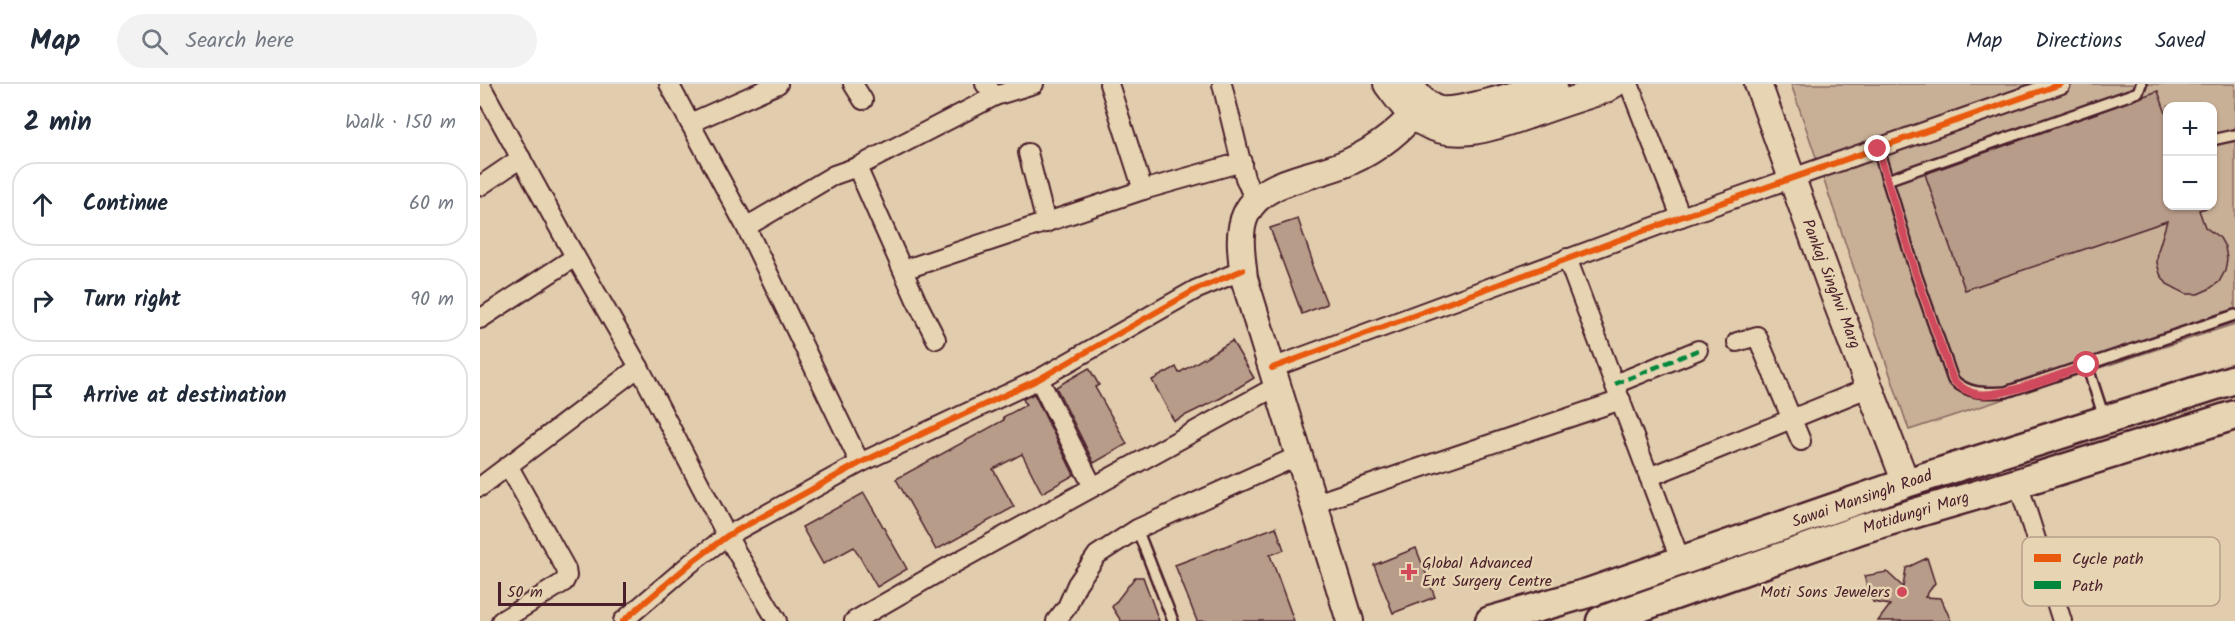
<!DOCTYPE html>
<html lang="en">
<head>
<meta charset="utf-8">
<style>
	:root { --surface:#fff; --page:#f2f2f3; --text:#1f2937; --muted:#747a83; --line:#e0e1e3 }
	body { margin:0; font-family:Kalam,sans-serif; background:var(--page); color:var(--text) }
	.controls { position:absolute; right:18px; top:18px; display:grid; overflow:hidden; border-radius:12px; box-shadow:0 2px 4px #0004 }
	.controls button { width:54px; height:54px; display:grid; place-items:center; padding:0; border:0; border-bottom:2px solid var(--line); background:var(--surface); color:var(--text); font:30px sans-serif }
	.scale { position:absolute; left:18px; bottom:15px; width:128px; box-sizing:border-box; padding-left:6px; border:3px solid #4a1f2b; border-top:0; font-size:16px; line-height:21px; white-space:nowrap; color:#4a1f2b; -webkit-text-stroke:4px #e7d4b2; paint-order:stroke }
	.stop { position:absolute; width:18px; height:18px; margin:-14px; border:4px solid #d1495b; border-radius:50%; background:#fff }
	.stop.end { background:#d1495b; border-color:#fff; box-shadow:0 2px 6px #0008 }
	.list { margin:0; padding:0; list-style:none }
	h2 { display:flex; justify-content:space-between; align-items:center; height:78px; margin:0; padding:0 24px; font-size:26px }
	h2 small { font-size:20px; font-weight:400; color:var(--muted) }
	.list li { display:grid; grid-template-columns:39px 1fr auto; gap:18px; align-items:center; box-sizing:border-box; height:84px; margin:0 12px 12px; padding:0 12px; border:2px solid var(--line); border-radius:24px }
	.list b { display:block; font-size:22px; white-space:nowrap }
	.list em { font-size:20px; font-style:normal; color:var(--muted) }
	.icon { flex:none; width:33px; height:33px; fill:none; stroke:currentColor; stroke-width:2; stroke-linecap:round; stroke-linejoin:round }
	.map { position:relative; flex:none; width:1755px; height:537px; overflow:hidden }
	header { display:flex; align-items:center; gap:36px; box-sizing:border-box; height:84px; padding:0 30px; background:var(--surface); border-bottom:2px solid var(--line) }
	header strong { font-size:28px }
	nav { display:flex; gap:33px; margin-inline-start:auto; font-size:21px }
	.search { width:420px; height:54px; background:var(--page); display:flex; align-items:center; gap:15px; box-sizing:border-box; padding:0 21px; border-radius:33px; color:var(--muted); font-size:22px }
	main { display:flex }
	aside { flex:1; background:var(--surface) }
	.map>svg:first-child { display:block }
	.green { fill:#c8b097; stroke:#896861; stroke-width:1.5; fill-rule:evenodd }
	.building { fill:#b79c89; stroke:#4a1f2b; stroke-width:1.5 }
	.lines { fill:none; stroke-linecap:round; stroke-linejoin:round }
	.lane-casing { stroke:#4a1f2b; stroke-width:14 }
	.street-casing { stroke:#4a1f2b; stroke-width:22 }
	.secondary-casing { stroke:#4a1f2b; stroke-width:30 }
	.primary-casing { stroke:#4a1f2b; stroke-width:33 }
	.lane { stroke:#e7d4b2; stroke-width:9 }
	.street { stroke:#e7d4b2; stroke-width:18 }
	.secondary { stroke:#e7d4b2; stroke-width:26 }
	.primary { stroke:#e7d4b2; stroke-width:28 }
	.quiet { stroke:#00873e; stroke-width:4.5; stroke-dasharray:9 4.5; stroke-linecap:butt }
	.cycleway-casing { stroke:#e7d4b2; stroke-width:10 }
	.cycleway { stroke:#e8590c; stroke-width:6 }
	.route { stroke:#d1495b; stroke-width:8 }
	.poi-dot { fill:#d1495b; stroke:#e7d4b2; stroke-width:2 }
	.labels { text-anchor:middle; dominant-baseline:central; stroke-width:5; stroke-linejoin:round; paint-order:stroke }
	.street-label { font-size:16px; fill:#4a1f2b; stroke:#e7d4b2 }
	.poi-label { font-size:16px; fill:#4a1f2b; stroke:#e7d4b2; text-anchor:start }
	.key { fill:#e7d4b2; stroke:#b89e8a; stroke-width:1.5 }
	.key-label { font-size:16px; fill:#4a1f2b }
</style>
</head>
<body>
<header>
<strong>Map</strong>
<div class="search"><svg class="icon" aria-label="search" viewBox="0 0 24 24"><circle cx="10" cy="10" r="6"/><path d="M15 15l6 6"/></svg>Search here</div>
<nav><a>Map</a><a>Directions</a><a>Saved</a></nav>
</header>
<main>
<aside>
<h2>2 min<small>Walk · 150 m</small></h2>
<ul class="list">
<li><svg class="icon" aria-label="ahead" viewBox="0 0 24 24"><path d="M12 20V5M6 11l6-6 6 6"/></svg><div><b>Continue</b></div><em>60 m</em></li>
<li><svg class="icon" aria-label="right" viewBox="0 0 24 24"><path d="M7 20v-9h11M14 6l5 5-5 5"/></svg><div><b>Turn right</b></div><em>90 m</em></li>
<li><svg class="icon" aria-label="arrive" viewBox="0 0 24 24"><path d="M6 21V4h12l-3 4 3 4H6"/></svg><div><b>Arrive at destination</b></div></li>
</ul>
</aside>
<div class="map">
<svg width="1755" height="537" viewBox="0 0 1755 537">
	<rect width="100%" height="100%" fill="#e1cdad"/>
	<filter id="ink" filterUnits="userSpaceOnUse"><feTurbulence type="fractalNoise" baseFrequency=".0167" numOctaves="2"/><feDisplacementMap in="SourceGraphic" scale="12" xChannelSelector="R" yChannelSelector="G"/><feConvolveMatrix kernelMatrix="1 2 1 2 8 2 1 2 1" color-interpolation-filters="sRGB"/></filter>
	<g filter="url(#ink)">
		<path class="green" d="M1311,0H1755V240L1429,346ZM1688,22H1732V122H1688Z"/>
		<g class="building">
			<path d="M1678,7L1688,35V122H1726V124L1719,126L1725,143L1740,154L1745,163L1747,175L1745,187L1739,198L1729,205L1718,210H1706L1687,200L1680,190L1677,179L1678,167L1687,137L1485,206L1445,90Z"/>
			<path d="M818,135L833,179H831L847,220L822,230L790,144Z"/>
			<path d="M752,257L774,294L741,314L694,337L672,296L696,283L699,289Z"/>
			<path d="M609,284L619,301L615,303L647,360L614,379L576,303Z"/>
			<path d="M554,310L594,391L562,409L542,370L513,385L534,423L456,466L416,395L524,336L523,333L546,321L543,315Z"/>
			<path d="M384,409L427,485L397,503L374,463L343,480L322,443Z"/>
			<path d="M796,443L804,466L790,471L814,537H717L695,481Z"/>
			<path d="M936,464L955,513L913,529L894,481Z"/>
			<path d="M1447,474L1455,499L1445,513L1461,514L1471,537H1398L1410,521L1393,518L1384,492L1407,488L1423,503L1426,484Z"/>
			<path d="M655,493H663L679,537H641L632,523Z"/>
		</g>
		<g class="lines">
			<defs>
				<g id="lane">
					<path d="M1732,56L1755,51"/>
					<path d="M1398,65L1436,190L1473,296C1490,311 1505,309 1526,308L1755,231"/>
					<path d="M1407,96L1658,8L1661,0"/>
					<path d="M1607,281L1624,333"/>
					<path d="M657,445L693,537"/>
				</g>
				<g id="street">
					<path d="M0,0L84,153L159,283L247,452L297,537"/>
					<path d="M189,0L266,143L380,379"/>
					<path d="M373,0L383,16"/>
					<path d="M505,0L515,12L554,0"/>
					<path d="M629,0L663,106"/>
					<path d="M742,0L765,94L775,117"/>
					<path d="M1149,0L1201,133"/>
					<path d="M210,39L298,0"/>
					<path d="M548,69L566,139"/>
					<path d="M377,83L515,12"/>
					<path d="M0,102L41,74"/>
					<path d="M266,143L354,91L377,83L436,216L456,255"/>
					<path d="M1087,174L1201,478"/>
					<path d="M423,186L663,106L762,78"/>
					<path d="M0,235L95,173"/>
					<path d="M1257,258L1277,252L1321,357"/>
					<path d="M792,284L1201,133L1581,0"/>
					<path d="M559,295L613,403"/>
					<path d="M1135,300L1218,266"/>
					<path d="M1169,393L1390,303"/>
					<path d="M1538,399L1582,537"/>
					<path d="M0,403L159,283"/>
					<path d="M833,420L1141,316"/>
					<path d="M21,537L84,498L87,492L86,485L29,383"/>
					<path d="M143,537L211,479L247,452L380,379L559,295L715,206L763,186"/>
					<path d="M374,537L466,484L797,302"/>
					<path d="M576,537L587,523L597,500L617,471L657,445L818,372"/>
				</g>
				<g id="secondary">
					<path d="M907,0C917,13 927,29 942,38C978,60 1022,40 1058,28C1080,20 1102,13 1124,6L1134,0"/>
					<path d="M1278,0L1358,222L1426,399"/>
					<path d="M934,7C941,15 949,24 960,26C982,29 1050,6 1074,0"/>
					<path d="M870,537L764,194C762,173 757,149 766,130C782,95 837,93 869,78C900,64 924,44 944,18"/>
				</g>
				<g id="primary">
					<path d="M1010,537L1108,509L1426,399L1755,295"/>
					<path d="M1121,537L1381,445L1538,399L1755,331"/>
				</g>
			</defs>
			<use href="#lane" class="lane-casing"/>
			<use href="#street" class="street-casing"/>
			<use href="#secondary" class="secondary-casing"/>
			<use href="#primary" class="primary-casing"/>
			<use href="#lane" class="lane"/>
			<use href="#street" class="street"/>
			<use href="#secondary" class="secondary"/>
			<use href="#primary" class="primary"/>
			<path class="quiet" d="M1135,300L1218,266"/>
			<defs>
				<g id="cycleway">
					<path d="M792,284L1201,133L1581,0"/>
					<path d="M143,537L211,479L247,452L380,379L559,295L715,206L763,186"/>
				</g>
			</defs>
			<use href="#cycleway" class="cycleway-casing"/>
			<use href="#cycleway" class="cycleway"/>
		</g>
	</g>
	<g class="lines" filter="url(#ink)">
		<path class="route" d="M1398,65L1436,190L1473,296C1480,303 1487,308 1497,310C1524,314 1580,290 1607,281"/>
	</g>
	<g class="poi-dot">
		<path d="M926 479h6v6h6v6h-6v6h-6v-6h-6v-6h6z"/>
		<circle cx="1422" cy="508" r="6"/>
	</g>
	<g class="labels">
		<g class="street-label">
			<text transform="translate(1351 200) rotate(69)">Pankaj Singhvi Marg</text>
			<text transform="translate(1382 415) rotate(-19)">Sawai Mansingh Road</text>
			<text transform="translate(1436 429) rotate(-17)">Motidungri Marg</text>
		</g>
		<g class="poi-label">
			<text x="942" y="479">Global Advanced<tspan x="942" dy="18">Ent Surgery Centre</tspan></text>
			<text x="1410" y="508" text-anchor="end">Moti Sons Jewelers</text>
		</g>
	</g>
	<rect x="1542" y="453" width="198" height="69" rx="9" class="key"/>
	<rect x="1554" y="470" width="27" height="8" fill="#e8590c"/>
	<rect x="1554" y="497" width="27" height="8" fill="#00873e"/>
	<g class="key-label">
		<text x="1592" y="480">Cycle path</text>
		<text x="1592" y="507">Path</text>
	</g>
</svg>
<div class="controls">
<button>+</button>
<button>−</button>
</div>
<div class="scale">50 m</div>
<div class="stop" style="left:1607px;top:281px"></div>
<div class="stop end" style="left:1398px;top:65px"></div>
</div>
</main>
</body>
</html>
